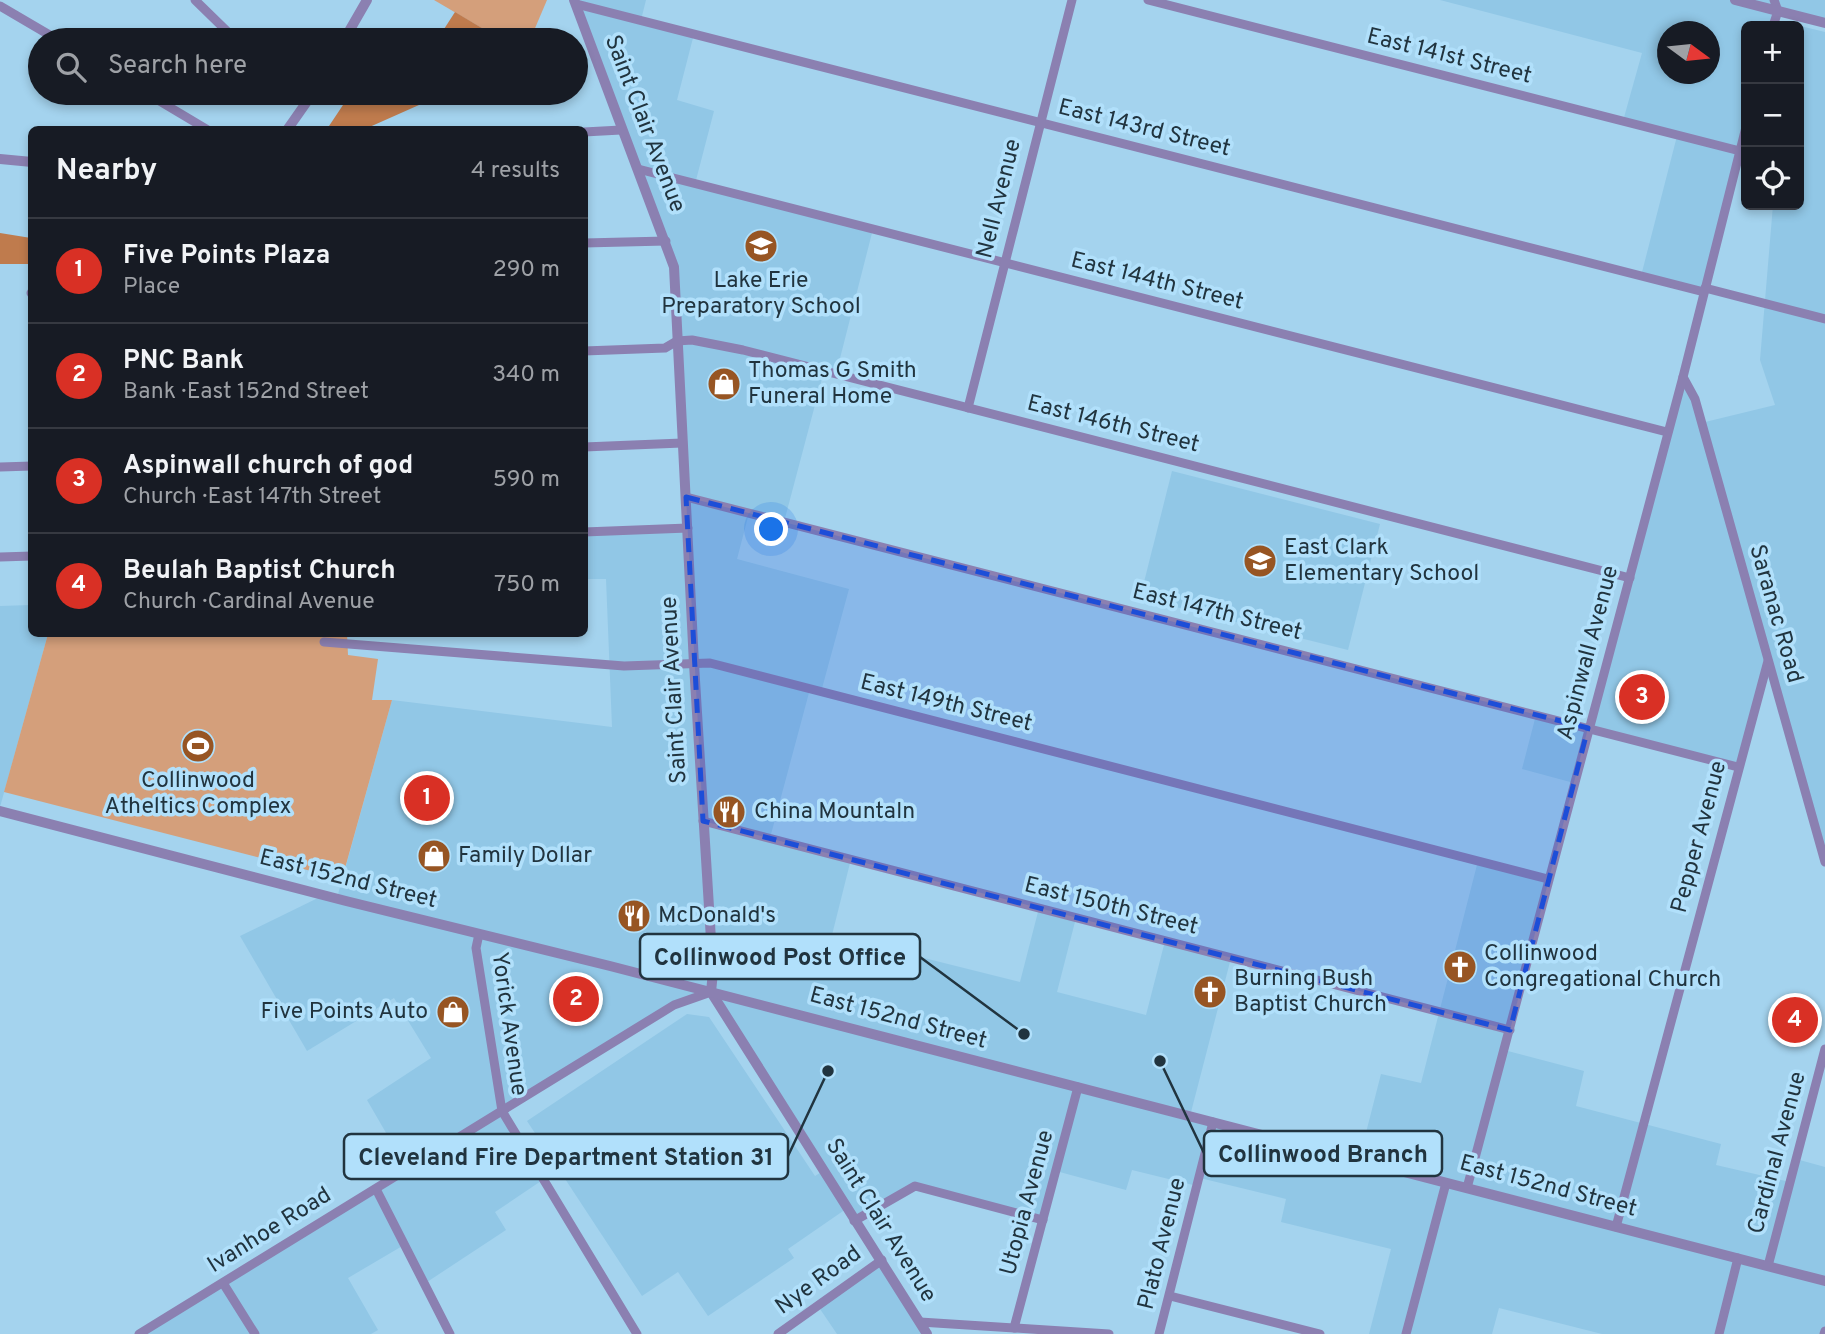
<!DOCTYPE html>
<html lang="en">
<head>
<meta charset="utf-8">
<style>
	:root { --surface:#171b24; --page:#20242c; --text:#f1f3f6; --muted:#9ea1a6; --line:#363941; --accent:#d93025 }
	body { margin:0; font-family:Overpass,sans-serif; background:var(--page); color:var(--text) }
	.controls { position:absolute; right:21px; top:21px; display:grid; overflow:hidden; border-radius:10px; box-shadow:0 4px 10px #0003 }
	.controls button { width:63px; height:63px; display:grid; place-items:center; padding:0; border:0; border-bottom:2px solid var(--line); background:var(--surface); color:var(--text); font:35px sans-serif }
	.compass { position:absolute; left:1657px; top:21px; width:63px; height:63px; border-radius:50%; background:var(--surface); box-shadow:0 4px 10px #0003; rotate:105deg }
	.you { position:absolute; left:772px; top:530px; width:24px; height:24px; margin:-18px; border:5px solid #fff; border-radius:50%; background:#1a73e8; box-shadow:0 0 0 10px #1a73e833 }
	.badge { display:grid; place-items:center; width:46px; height:46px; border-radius:50%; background:var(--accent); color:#fff; font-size:23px; font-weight:700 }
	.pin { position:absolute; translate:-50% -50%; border:4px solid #fff; box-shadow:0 2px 7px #0006 }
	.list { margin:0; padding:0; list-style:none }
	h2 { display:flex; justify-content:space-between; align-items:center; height:91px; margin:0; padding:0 28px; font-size:30px }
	h2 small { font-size:23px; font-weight:400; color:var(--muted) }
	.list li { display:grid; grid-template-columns:46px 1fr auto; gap:21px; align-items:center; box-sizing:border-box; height:105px; padding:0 28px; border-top:2px solid var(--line) }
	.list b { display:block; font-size:26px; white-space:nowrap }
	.list p { margin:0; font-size:23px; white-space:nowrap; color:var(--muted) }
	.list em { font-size:23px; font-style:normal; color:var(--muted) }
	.icon { flex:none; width:38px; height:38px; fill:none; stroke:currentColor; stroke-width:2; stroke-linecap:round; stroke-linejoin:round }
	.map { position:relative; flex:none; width:1825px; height:1334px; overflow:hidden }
	.search { position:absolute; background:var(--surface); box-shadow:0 4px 10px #0003; left:28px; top:28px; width:560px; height:77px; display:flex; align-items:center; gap:18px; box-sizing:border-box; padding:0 24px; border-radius:38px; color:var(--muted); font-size:26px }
	.panel { position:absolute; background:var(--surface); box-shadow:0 4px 10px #0003; left:28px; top:126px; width:560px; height:511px; border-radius:10px }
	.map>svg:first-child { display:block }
	.built { fill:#91c7e6; fill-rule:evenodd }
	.green { fill:#d49f7b }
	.forest { fill:#bf7b4d }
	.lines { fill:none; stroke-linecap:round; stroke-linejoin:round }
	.minor { stroke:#8b80b1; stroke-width:9 }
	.tertiary { stroke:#8b80b1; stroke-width:10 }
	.marked { fill:#1d4ed8; fill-opacity:0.2; stroke:#1d4ed8; stroke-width:5; stroke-dasharray:14 9; stroke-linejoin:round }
	.labels { text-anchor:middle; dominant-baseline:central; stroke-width:7; stroke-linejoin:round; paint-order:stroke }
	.street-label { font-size:23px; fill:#21343f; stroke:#b1e0fb }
	.poi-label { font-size:23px; fill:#21343f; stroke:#b1e0fb; text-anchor:start }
	.leader { fill:none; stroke:#21343f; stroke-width:2.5 }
	.callout-dot { fill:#21343f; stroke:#b1e0fb; stroke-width:2.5 }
	.callout { fill:#b1e0fb; stroke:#21343f; stroke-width:2.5 }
	.callout-label { font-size:24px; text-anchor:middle; font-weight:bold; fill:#21343f }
</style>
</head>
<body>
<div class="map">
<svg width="1825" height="1334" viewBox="0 0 1825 1334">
	<rect width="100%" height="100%" fill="#a4d3ee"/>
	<g class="built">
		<path d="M574,0H646L641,20L694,34L677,100L714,111L695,184L873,229L836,374L824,371L784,522L749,513L737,559L849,589L821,692L810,689L770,838L851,859L832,935L1020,982L1039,908L1076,918L1057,992L1146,1015L1165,941L1231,958L1190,1116L1359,1160L1381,1074L1421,1083L1478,861L1548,879L1504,1050L1584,1071L1576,1106L1721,1144L1716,1165L1790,1182L1796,1159L1825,1167V1334H1602L1499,1308L1492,1334H1369L1391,1249L1281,1222L1286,1199L1200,1178L1197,1186L1132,1170L1126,1190L1056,1171L1043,1220L915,1186L854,1221L846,1209L788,1249L794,1258L708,1316L678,1272L642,1296L527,1121L687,1014L709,1017L815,1176L823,1171L711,992L674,1005L502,1111L544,1179L495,1212L506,1230L424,1284L404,1245L348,1278L378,1330L371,1334H139L407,1169L367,1100L431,1058L394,998L307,1051L240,936L324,895L337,898L392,700L612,727L606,579H585V532L688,527L674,267Z"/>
		<path d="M1440,0H1825V23L1778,11L1773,26H1746V127L1704,292L1641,276L1677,136L1623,121L1642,53ZM1668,32H1710V74H1668Z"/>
		<path d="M1788,23L1825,32V862L1768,663L1738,767L1588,729L1574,783L1522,769L1536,715L1587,728L1683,377L1701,423L1775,405L1760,360L1773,205H1799V26H1788Z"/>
		<path d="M1172,471L1380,524L1348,650L1140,598Z"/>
		<path d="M31,605L32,634H48L0,807V606Z"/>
		<path d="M882,1260L927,1334H837L818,1306Z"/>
	</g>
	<g class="green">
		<path d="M434,0H547L530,40H502Z"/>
		<path d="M48,634H347L348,655L378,659L372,700H392L342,879L4,792Z"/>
	</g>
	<g class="forest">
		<path d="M455,12L502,40H437Z"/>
		<path d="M374,93H453L437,97L365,129H327L343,105Z"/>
		<path d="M0,233L31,238V264H0Z"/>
	</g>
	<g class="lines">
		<g class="minor">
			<path d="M195,0L236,40"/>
			<path d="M1148,0L1740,151"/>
			<path d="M576,4L1704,292"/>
			<path d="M0,6L58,40"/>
			<path d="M1773,26L1778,11L1774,0"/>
			<path d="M146,93L208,130"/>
			<path d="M584,132L621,130"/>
			<path d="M638,169L1667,432"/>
			<path d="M584,243L666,241"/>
			<path d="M1705,288L1825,319"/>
			<path d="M31,293H32"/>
			<path d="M584,351L665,348L677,341L692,340L743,350L1630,578"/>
			<path d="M1683,377L1695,399L1825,862"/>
			<path d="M968,408L1072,0"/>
			<path d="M584,447L682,443"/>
			<path d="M0,467L32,466"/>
			<path d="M686,497L1738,767"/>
			<path d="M584,532L688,528"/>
			<path d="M0,557L32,556"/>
			<path d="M324,642L624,666L710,663L1548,879"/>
			<path d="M703,821L1510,1030"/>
			<path d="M479,934L476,948L502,1111L637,1334"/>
			<path d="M1467,1188L1683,377L1746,127"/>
			<path d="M376,1189L450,1334"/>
			<path d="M854,1221L915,1186L1043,1220"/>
			<path d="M1616,1227L1768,661"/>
			<path d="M1768,1266L1825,1049"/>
			<path d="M223,1283L255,1334"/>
			<path d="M1170,1296L1320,1334"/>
			<path d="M920,1322L1109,1334"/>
			<path d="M1014,1328L1078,1087"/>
			<path d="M139,1334L674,1005L711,992"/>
			<path d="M778,1334L882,1260"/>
			<path d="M1159,1334L1213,1122"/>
			<path d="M1406,1334L1446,1183"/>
			<path d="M1719,1334L1738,1258"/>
			<path d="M1824,1334L1825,1331"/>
		</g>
		<g class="tertiary">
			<path d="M574,0L674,267L694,664L713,972L711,992L927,1334"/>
			<path d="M1735,0L1825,23"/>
			<path d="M344,40L367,0"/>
			<path d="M287,130L313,93"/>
			<path d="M0,159L32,162"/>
			<path d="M0,811L346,901L610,966L1825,1281"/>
		</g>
	</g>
	<path class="marked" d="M686,497L1588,728L1510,1030L703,821Z"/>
	<defs>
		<symbol id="school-disc" viewBox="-11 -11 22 22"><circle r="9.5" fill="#975523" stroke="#b1e0fb"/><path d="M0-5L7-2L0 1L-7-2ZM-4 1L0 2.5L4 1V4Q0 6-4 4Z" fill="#fff"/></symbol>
		<symbol id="shop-disc" viewBox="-11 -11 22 22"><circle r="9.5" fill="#975523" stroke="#b1e0fb"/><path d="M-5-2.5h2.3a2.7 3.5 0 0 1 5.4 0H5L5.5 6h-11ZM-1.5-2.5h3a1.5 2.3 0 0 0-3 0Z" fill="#fff"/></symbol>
		<symbol id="stadium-disc" viewBox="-11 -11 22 22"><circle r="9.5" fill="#975523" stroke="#b1e0fb"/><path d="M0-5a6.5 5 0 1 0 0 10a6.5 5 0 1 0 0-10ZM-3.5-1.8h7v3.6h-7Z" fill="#fff"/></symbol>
		<symbol id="restaurant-disc" viewBox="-11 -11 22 22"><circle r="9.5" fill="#975523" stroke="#b1e0fb"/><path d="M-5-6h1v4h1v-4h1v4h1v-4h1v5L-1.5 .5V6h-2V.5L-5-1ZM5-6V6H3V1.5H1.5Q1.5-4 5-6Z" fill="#fff"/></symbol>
		<symbol id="church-disc" viewBox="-11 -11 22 22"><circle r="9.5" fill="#975523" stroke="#b1e0fb"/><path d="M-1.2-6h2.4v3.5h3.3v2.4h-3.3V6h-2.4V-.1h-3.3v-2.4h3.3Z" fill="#fff"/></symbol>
	</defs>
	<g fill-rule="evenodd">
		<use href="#school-disc" x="742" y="227" width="38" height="38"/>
		<use href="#shop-disc" x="705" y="365" width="38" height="38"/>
		<use href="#school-disc" x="1241" y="542" width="38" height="38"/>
		<use href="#stadium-disc" x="179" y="727" width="38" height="38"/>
		<use href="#restaurant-disc" x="710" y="793" width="38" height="38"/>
		<use href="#shop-disc" x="415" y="837" width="38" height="38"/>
		<use href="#restaurant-disc" x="615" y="897" width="38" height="38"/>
		<use href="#church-disc" x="1441" y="948" width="38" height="38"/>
		<use href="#church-disc" x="1191" y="973" width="38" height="38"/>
		<use href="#shop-disc" x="434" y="993" width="38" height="38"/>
	</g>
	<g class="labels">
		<g class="street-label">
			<text transform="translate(1449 57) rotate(14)">East 141st Street</text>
			<text transform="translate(644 124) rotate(69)">Saint Clair Avenue</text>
			<text transform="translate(1144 129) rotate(14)">East 143rd Street</text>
			<text transform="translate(1000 199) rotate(-76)">Nell Avenue</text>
			<text transform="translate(1157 282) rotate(14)">East 144th Street</text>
			<text transform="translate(1113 425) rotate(14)">East 146th Street</text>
			<text transform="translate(1217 613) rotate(14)">East 147th Street</text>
			<text transform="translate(1775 614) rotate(74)">Saranac Road</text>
			<text transform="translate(1589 653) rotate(-75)">Aspinwall Avenue</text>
			<text transform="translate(675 690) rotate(-93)">Saint Clair Avenue</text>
			<text transform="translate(946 704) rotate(14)">East 149th Street</text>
			<text transform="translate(1700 837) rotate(-75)">Pepper Avenue</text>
			<text transform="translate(348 880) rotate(14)">East 152nd Street</text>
			<text transform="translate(1111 907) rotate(14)">East 150th Street</text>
			<text transform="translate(898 1019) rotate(15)">East 152nd Street</text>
			<text transform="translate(508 1024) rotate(82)">Yorick Avenue</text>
			<text transform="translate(1778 1153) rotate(-75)">Cardinal Avenue</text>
			<text transform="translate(1548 1187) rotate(15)">East 152nd Street</text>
			<text transform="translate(1028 1203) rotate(-75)">Utopia Avenue</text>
			<text transform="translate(880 1221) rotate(58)">Saint Clair Avenue</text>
			<text transform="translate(270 1231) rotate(-32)">Ivanhoe Road</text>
			<text transform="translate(1163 1244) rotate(-76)">Plato Avenue</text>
			<text transform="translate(819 1281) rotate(-36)">Nye Road</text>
		</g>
		<g class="poi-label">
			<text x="761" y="281" text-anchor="middle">Lake Erie<tspan x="761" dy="26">Preparatory School</tspan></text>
			<text x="748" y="371">Thomas G Smith<tspan x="748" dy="26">Funeral Home</tspan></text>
			<text x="1284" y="548">East Clark<tspan x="1284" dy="26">Elementary School</tspan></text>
			<text x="198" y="781" text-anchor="middle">Collinwood<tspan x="198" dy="26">Atheltics Complex</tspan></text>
			<text x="754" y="812">China MountaIn</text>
			<text x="458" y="856">Family Dollar</text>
			<text x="658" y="916">McDonald's</text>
			<text x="1484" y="954">Collinwood<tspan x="1484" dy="26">Congregational Church</tspan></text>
			<text x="1234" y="979">Burning Bush<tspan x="1234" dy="26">Baptist Church</tspan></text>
			<text x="428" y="1012" text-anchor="end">Five Points Auto</text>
		</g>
	</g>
	<path class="leader" d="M1024 1034L920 957M1160 1061L1204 1153M828 1071L788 1156"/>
	<g class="callout-dot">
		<circle cx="1024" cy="1034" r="7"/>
		<circle cx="1160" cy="1061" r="7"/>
		<circle cx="828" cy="1071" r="7"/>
	</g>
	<g class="callout">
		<rect x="640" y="934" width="280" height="45" rx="7"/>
		<rect x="1204" y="1131" width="238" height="45" rx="7"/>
		<rect x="344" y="1134" width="444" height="45" rx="7"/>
	</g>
	<g class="callout-label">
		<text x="780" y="965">Collinwood Post Office</text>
		<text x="1323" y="1162">Collinwood Branch</text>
		<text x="566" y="1165">Cleveland Fire Department Station 31</text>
	</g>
</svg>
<div class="controls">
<button>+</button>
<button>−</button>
<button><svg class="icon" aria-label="locate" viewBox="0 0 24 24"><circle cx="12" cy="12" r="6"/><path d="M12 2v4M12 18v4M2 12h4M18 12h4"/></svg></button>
</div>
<svg class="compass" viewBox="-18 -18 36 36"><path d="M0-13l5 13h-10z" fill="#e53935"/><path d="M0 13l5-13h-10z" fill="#9ea1a6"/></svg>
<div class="you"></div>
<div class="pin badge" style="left:427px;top:798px">1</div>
<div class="pin badge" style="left:576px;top:999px">2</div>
<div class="pin badge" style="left:1642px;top:697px">3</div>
<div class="pin badge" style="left:1795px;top:1020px">4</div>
<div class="search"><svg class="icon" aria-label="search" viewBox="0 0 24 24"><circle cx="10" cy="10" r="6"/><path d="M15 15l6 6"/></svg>Search here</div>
<section class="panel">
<h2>Nearby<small>4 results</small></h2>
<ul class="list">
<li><span class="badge">1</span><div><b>Five Points Plaza</b><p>Place</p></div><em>290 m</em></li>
<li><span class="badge">2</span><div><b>PNC Bank</b><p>Bank · East 152nd Street</p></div><em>340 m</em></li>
<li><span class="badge">3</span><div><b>Aspinwall church of god</b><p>Church · East 147th Street</p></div><em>590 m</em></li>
<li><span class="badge">4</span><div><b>Beulah Baptist Church</b><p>Church · Cardinal Avenue</p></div><em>750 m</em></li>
</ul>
</section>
</div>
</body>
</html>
